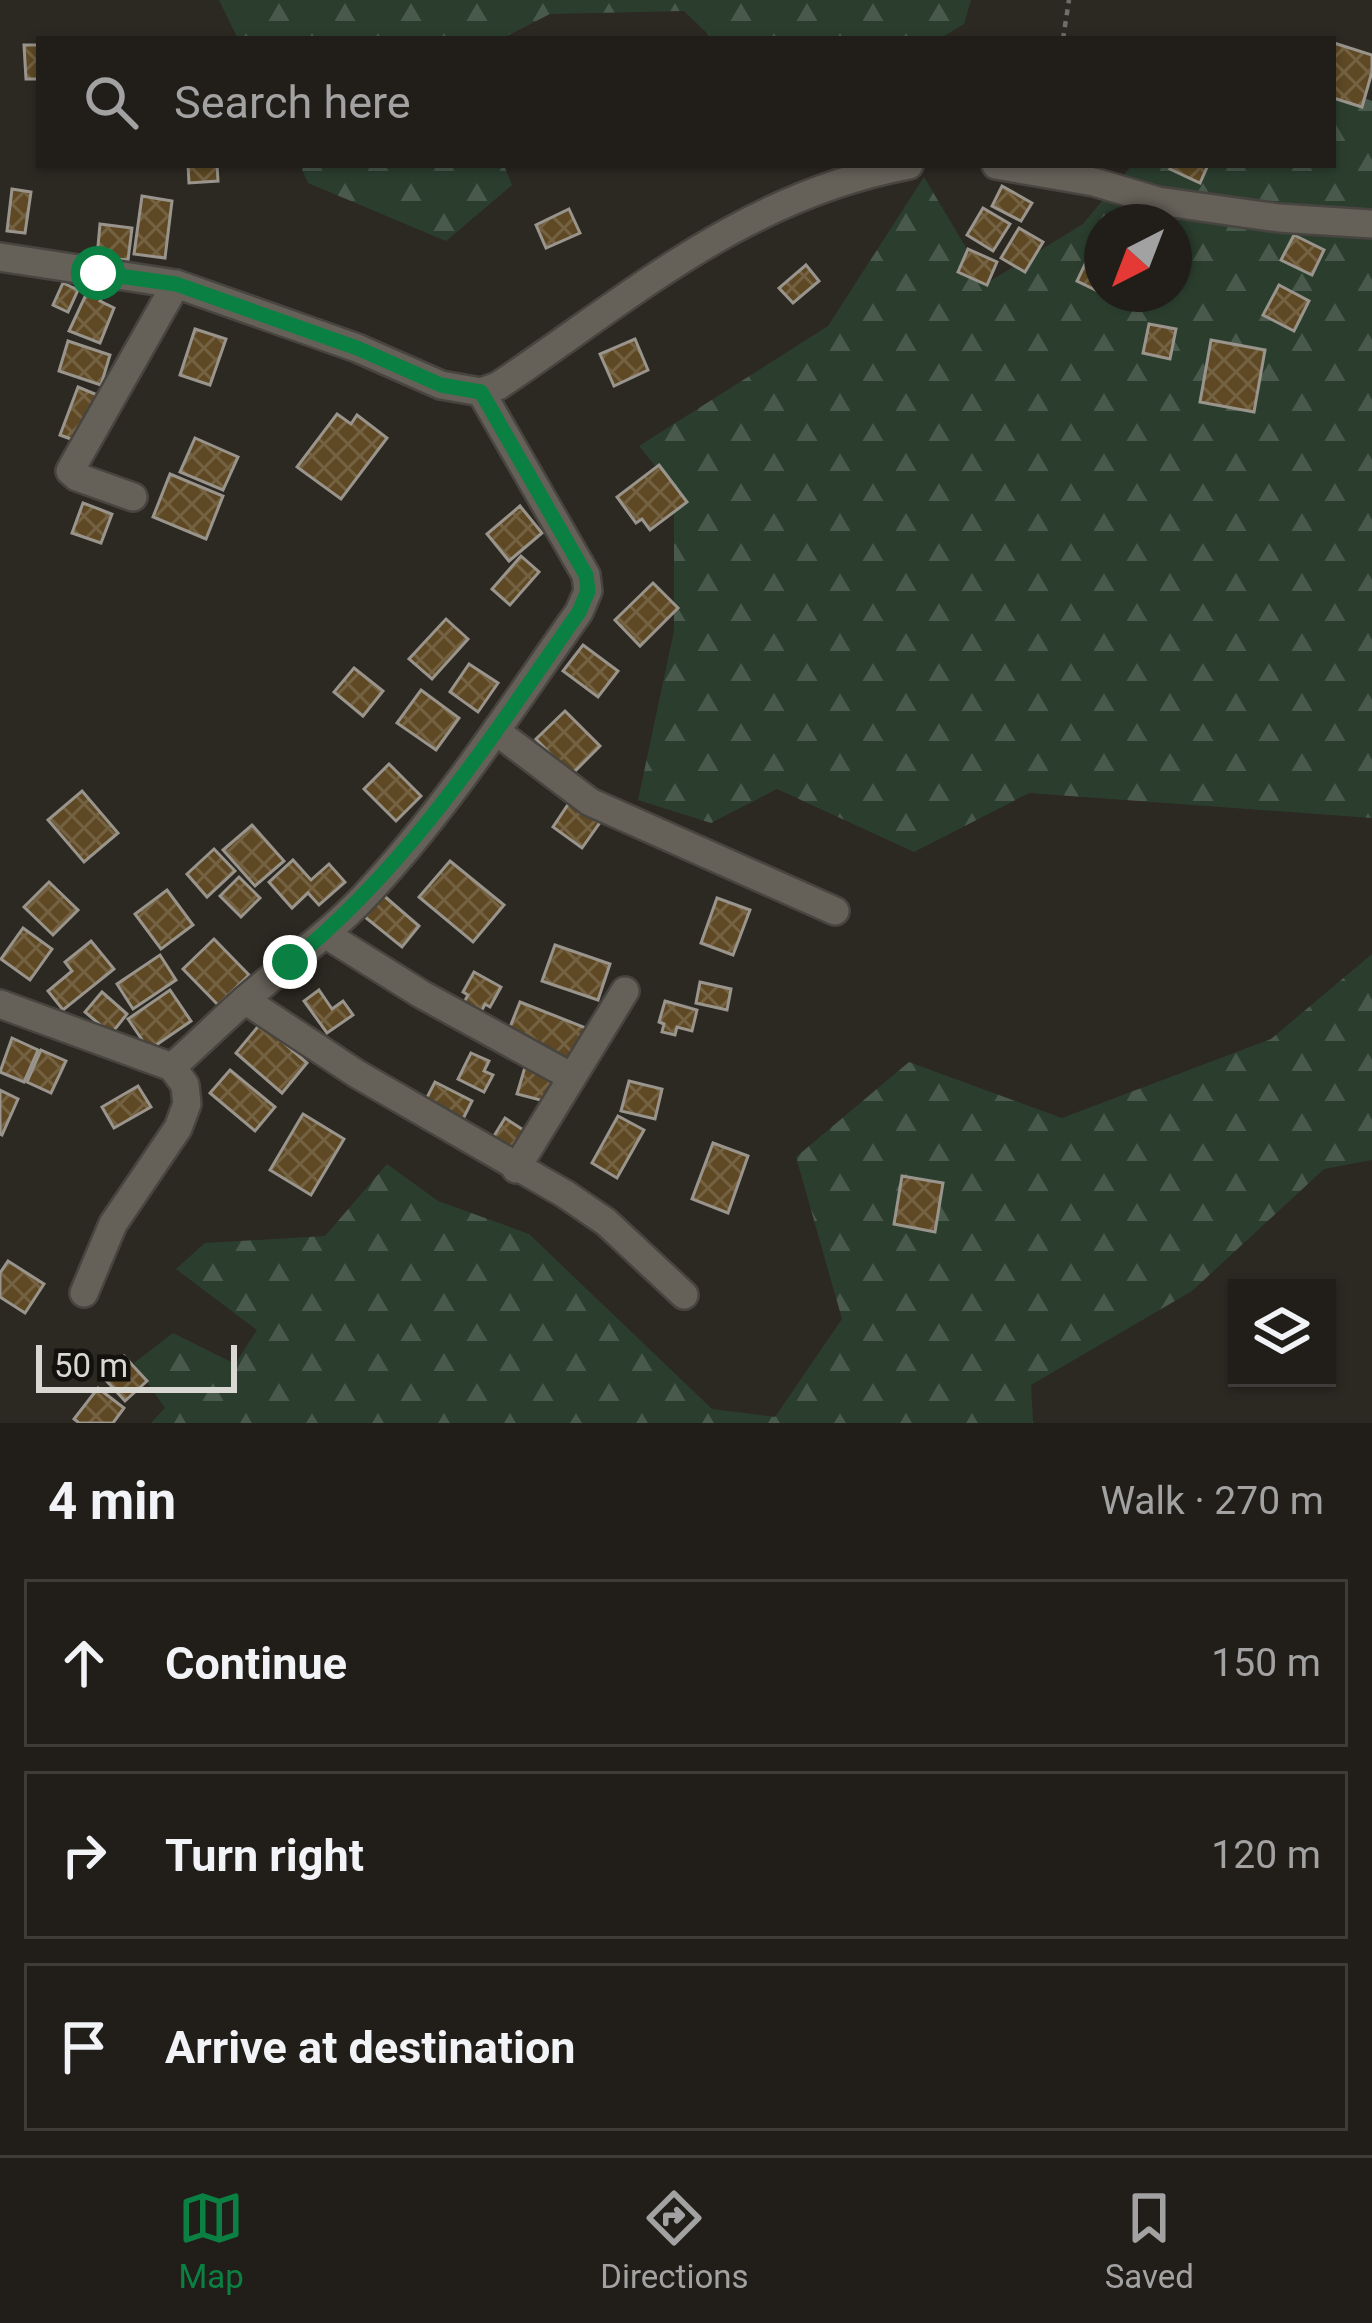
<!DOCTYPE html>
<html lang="en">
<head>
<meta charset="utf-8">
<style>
	:root { --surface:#211e1a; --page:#2d2b27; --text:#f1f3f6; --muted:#a2a2a2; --line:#3e3c39; --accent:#0b8043 }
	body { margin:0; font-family:Roboto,sans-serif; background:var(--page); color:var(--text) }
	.controls { position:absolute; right:36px; bottom:36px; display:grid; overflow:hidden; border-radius:0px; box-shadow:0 3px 9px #0004 }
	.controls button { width:108px; height:108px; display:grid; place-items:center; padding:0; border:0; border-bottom:3px solid var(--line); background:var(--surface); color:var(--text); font:60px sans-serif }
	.compass { position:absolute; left:1084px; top:204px; width:108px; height:108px; border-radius:50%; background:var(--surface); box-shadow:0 3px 9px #0004; rotate:222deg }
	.scale { position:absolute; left:36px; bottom:30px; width:201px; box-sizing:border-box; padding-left:12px; border:6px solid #d9d7d2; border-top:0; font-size:33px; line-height:42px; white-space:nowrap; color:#d9d7d2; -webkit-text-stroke:9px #13110e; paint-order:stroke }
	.stop { position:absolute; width:36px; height:36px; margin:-27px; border:9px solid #0b8043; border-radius:50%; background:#fff }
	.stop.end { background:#0b8043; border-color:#fff; box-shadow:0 3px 12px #0008 }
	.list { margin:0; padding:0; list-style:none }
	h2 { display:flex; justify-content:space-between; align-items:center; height:156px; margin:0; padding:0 48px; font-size:51px }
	h2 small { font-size:39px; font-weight:400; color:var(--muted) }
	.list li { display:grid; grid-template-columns:78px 1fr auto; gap:36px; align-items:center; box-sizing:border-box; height:168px; margin:0 24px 24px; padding:0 24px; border:3px solid var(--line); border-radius:0px }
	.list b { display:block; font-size:45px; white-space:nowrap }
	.list em { font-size:39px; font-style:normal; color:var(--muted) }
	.icon { flex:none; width:66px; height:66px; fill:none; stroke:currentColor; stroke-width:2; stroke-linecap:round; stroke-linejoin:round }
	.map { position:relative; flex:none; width:1372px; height:1423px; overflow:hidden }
	.search { position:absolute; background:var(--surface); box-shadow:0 3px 9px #0004; left:36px; right:36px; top:36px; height:132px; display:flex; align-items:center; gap:30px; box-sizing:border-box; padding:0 42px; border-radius:0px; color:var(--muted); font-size:45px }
	.sheet { height:732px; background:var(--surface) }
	nav { display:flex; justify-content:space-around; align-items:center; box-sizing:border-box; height:168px; border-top:3px solid var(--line); background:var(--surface); font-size:33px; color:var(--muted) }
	nav a { display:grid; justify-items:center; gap:6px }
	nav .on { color:var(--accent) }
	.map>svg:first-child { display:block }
	.forest { fill:url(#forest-firs); fill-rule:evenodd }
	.building { fill:url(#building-cross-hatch); stroke:#99948c; stroke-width:3 }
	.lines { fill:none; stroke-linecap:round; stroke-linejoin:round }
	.street-casing { stroke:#48443f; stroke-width:32 }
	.path { stroke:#716e69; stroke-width:4.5; stroke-dasharray:6 6; stroke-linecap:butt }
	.street { stroke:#656159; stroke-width:27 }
	.route { stroke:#0b8043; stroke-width:15 }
</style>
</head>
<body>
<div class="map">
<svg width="1372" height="1423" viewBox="0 0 1372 1423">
	<defs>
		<pattern id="forest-firs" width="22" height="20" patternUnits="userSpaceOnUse" patternTransform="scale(3)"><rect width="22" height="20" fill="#2b3e2e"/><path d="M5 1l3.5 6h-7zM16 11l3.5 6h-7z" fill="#49594b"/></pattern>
		<pattern id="building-cross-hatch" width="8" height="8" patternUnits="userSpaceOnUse" patternTransform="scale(3)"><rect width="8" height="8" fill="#5e4924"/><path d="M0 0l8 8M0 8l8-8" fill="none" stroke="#746243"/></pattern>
	</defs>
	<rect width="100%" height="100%" fill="#2c2822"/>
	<g class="forest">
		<path d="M219,0H971L964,24L939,39H713L684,11L550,14L501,39H238Z"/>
		<path d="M1333,85L1372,101V818L1029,793L914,852L777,789L711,823L638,800L674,631V489L639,446L828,326L924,177L987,283L1083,224L1132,165H1333ZM1102,222H1174V294H1102Z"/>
		<path d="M300,165H504L512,185L446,241L308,183Z"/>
		<path d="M1372,954V1160L1324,1169L1192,1291L1031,1385L1033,1423H151L165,1408L134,1363L173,1333L235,1364L257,1330L176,1269L205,1243L325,1236L387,1164L438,1201L529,1234L712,1409L775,1417L842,1319L796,1157L909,1062L1062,1118L1271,1039Z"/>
	</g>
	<g class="building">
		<path d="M1334,43L1372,55V72L1362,107L1333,98Z"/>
		<path d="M24,45H39V79H26Z"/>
		<path d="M188,165H217L218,181L189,183Z"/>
		<path d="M1172,165H1208L1200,183L1170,169Z"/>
		<path d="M1002,186L1032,203L1021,221L992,206Z"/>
		<path d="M12,189L31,192L25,233L7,231Z"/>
		<path d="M142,196L172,201L165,258L134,254Z"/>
		<path d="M983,208L1010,224L993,251L967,235Z"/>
		<path d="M569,209L580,233L546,248L536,225Z"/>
		<path d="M100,224L132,228L128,260L97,257Z"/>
		<path d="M1019,228L1043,242L1025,272L1001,258Z"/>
		<path d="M1294,235L1324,250L1312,275L1281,260Z"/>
		<path d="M968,249L997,262L987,285L958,272Z"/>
		<path d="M1088,258L1102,265V293L1077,281Z"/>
		<path d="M806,265L819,281L793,303L779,288Z"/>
		<path d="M63,283L78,290L68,312L53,305Z"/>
		<path d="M1279,285L1309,301L1294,331L1263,315Z"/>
		<path d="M90,286L104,292L100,301L114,308L100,343L69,331Z"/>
		<path d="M1149,324L1176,329L1170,359L1143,353Z"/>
		<path d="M195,329L226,339L210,385L180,375Z"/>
		<path d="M635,339L648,370L614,386L600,354Z"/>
		<path d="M1211,340L1265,350L1254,412L1200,402Z"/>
		<path d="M68,341L110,355L101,385L59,371Z"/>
		<path d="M78,387L100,396L82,443L60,435Z"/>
		<path d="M337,414L351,424L357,415L387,438L341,499L297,467Z"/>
		<path d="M195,438L238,457L223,490L180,472Z"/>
		<path d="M659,465L687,502L650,530L642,519L636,523L617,497Z"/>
		<path d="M170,474L223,496L206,539L153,517Z"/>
		<path d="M83,503L112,514L101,543L72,533Z"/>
		<path d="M520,506L542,533L509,561L487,534Z"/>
		<path d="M521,556L539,572L510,605L492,589Z"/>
		<path d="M653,583L678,608L640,646L615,620Z"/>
		<path d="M446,619L468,639L432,679L409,659Z"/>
		<path d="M583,645L618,671L598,697L563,671Z"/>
		<path d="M469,664L498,683L478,712L450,692Z"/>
		<path d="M354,668L383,691L363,716L334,692Z"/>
		<path d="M421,690L459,718L436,750L397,723Z"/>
		<path d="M565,711L600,746L571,775L536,739Z"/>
		<path d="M389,764L421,796L396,821L364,789Z"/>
		<path d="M82,791L118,833L84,862L48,820Z"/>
		<path d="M571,800L601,821L582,848L553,827Z"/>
		<path d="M252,825L284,861L255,886L223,850Z"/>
		<path d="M214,849L235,871L207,897L187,874Z"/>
		<path d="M293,860L311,880L329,864L345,882L319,905L308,893L292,908L269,882Z"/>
		<path d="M450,861L504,905L473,942L419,897Z"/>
		<path d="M239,877L260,898L241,917L220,896Z"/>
		<path d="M49,882L78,910L53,935L24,907Z"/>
		<path d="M167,890L193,925L161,949L135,914Z"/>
		<path d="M383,895L419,926L402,947L365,917Z"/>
		<path d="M717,898L750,910L733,955L701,943Z"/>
		<path d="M23,928L52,949L30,980L1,959Z"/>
		<path d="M214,939L249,975L218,1005L183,969Z"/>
		<path d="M91,941L114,969L63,1010L48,991L72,971L65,962Z"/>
		<path d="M555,945L610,964L598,1000L542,981Z"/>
		<path d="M160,955L176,980L133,1009L117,984Z"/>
		<path d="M474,972L501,987L490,1007L485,1004L478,1018L461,1008L468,995L463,992Z"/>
		<path d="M700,982L731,989L727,1010L696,1003Z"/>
		<path d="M170,990L191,1021L149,1050L128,1019Z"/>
		<path d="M319,990L332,1009L343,1001L353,1015L327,1033L304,1001Z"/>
		<path d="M102,992L127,1014L111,1034L85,1012Z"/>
		<path d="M665,1001L697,1010L692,1031L677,1027L675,1035L662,1032L664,1024L659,1022Z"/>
		<path d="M520,1002L586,1028L572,1063L506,1037Z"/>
		<path d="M261,1023L307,1063L282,1093L236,1053Z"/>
		<path d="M12,1038L38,1050L24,1082L0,1072Z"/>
		<path d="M41,1050L66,1061L51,1093L27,1082Z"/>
		<path d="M471,1053L489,1061L484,1071L493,1075L484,1092L458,1079Z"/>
		<path d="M525,1067L556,1076L548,1102L517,1094Z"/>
		<path d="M230,1070L275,1107L255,1131L210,1093Z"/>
		<path d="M629,1081L662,1089L655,1119L621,1111Z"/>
		<path d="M435,1082L472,1101L460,1125L422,1107Z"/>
		<path d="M138,1086L151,1107L114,1128L102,1107Z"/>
		<path d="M0,1090L18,1099L2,1135L0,1134Z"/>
		<path d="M303,1114L344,1139L311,1195L270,1170Z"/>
		<path d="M618,1116L644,1130L617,1178L592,1163Z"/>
		<path d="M505,1118L528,1133L512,1159L489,1144Z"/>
		<path d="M713,1143L748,1156L728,1213L692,1199Z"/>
		<path d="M902,1176L943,1183L935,1232L894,1224Z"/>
		<path d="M8,1261L44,1284L25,1313L0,1297V1273Z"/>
		<path d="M124,1356L147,1381L125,1401L102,1376Z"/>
		<path d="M98,1388L124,1408L113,1423H79L74,1419Z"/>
	</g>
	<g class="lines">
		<defs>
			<g id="street">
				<path d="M996,165L1094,182L1158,201L1279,218L1372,224"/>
				<path d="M0,257L176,284L357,348L441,385L481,392L498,386C632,296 744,196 909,165"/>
				<path d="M133,497L77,477L70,471L176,284"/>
				<path d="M496,731L590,802L835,911"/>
				<path d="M325,934L421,994L572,1077"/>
				<path d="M245,1000L357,1074L565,1194L606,1222L684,1295"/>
				<path d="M0,1004L172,1067C197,1045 221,1021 246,999C285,965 328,935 364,897C445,811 511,708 579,612L588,591L586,575L481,392"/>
				<path d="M516,1169L625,991"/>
				<path d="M84,1293L113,1224L178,1128L187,1104L185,1085L172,1067"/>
			</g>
		</defs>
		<use href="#street" class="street-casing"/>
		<path class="path" d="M1063,39L1069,0"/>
		<use href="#street" class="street"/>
	</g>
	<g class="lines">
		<path class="route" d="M98,273L176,284L357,348L441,385L481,392L586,575L588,591L579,612C493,735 408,868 290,962"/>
	</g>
</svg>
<div class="controls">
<button><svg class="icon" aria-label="layers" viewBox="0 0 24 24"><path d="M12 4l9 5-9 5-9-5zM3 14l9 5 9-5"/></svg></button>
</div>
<svg class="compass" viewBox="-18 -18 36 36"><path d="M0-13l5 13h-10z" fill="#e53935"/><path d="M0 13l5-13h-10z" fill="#a2a2a2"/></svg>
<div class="scale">50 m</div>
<div class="stop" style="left:98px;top:273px"></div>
<div class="stop end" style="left:290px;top:962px"></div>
<div class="search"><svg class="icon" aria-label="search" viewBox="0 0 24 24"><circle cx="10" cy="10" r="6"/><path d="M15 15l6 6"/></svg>Search here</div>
</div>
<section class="sheet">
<h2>4 min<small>Walk · 270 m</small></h2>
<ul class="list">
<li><svg class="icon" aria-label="ahead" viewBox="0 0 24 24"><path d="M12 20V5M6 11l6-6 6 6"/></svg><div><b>Continue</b></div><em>150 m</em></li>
<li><svg class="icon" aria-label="right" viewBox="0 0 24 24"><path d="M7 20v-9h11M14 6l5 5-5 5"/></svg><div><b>Turn right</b></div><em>120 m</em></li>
<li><svg class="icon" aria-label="arrive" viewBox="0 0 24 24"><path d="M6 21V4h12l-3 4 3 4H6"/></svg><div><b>Arrive at destination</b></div></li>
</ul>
</section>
<nav>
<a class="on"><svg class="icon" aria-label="map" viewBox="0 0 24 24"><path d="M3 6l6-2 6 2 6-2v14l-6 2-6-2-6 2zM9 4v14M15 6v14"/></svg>Map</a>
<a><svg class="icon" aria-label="directions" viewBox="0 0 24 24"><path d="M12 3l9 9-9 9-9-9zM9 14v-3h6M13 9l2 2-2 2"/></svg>Directions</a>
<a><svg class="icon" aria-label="saved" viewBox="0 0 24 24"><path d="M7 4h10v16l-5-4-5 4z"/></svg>Saved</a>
</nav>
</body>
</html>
